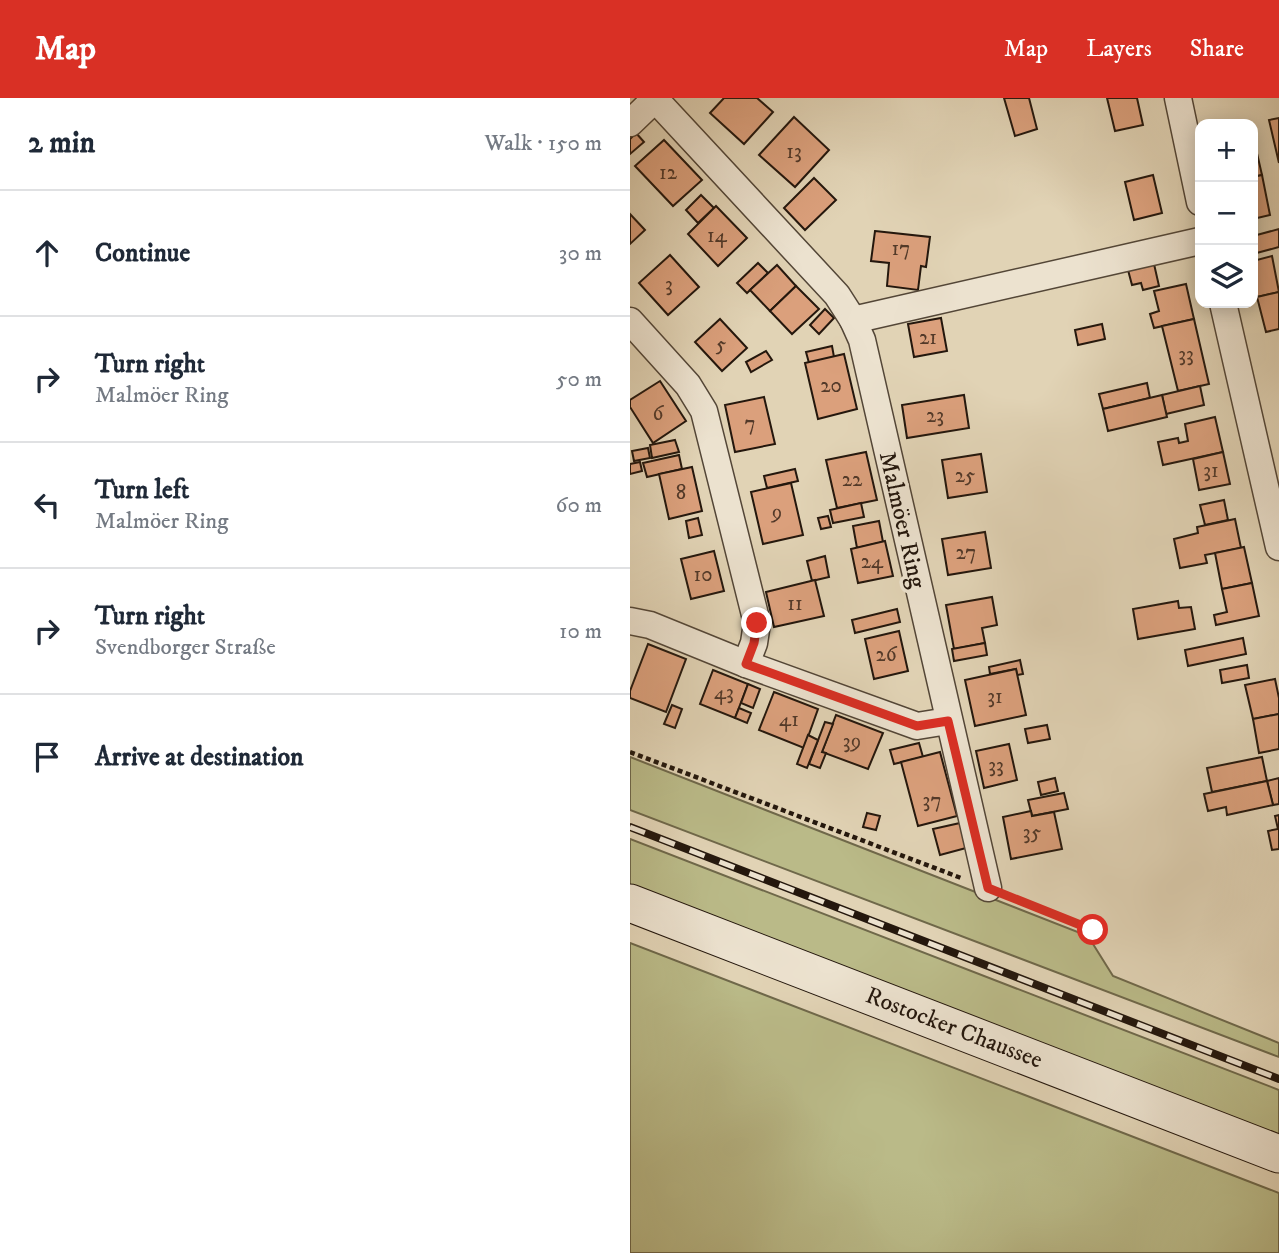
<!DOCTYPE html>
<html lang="en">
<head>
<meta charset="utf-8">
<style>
	:root { --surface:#fff; --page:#f2f2f3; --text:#1f2937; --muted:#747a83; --line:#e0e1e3; --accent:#d93025 }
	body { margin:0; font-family:"IM FELL DW Pica",serif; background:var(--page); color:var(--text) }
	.controls { position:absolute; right:21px; top:21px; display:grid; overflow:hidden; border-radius:14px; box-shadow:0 4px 18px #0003 }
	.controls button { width:63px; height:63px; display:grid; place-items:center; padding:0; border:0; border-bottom:2px solid var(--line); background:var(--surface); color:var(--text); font:35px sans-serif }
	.stop { position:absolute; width:21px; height:21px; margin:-16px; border:5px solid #d93025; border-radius:50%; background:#fff }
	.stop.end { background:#d93025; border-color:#fff; box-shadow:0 2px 7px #0008 }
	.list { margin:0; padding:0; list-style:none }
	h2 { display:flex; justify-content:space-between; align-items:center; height:91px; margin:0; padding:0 28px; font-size:30px }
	h2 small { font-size:23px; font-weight:400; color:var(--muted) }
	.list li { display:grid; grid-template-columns:46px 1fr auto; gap:21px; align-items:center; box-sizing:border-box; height:126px; padding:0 28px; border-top:2px solid var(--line) }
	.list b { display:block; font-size:26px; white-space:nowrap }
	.list p { margin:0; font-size:23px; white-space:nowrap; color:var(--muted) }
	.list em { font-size:23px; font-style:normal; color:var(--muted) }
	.icon { flex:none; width:38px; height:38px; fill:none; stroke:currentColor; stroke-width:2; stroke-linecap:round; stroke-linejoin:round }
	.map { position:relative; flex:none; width:649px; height:1155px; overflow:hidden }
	header { display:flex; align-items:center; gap:42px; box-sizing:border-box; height:98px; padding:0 35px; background:var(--accent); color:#fff }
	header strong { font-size:33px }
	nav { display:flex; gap:38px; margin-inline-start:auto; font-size:24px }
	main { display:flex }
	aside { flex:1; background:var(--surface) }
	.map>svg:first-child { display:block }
	.green { fill:#baba88; stroke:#6f684a; stroke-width:2 }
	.building { fill:#dba07c; stroke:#24170d; stroke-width:2 }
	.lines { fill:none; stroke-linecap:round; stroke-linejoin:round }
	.minor-casing { stroke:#534637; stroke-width:29 }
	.secondary-casing { stroke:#24170d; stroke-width:39 }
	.path { stroke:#24170d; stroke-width:4.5; stroke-dasharray:5 3.5; stroke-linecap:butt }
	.minor { stroke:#ece2cf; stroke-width:26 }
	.secondary { stroke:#ece2cf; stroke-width:37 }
	.rail-casing { stroke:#24170d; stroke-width:8 }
	.rail { stroke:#ece2cf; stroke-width:5; stroke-dasharray:16; stroke-linecap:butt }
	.route { stroke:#d93025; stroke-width:9 }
	.labels { text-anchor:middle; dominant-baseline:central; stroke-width:7; stroke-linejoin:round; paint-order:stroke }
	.number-label { font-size:21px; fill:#523929 }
	.street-label { font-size:24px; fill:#24170d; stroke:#ece2cf }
</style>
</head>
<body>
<header>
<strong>Map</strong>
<nav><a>Map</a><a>Layers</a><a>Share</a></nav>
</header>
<main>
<aside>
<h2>2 min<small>Walk · 150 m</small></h2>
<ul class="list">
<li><svg class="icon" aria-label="ahead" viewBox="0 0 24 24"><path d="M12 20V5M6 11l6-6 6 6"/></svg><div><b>Continue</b></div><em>30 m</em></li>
<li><svg class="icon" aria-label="right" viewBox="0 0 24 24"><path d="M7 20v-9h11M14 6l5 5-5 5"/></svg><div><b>Turn right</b><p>Malmöer Ring</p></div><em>50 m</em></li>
<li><svg class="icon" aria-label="left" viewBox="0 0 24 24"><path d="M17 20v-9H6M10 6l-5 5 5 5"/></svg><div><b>Turn left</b><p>Malmöer Ring</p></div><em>60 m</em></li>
<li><svg class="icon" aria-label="right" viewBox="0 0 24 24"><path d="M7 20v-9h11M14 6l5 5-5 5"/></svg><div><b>Turn right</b><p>Svendborger Straße</p></div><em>10 m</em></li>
<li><svg class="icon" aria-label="arrive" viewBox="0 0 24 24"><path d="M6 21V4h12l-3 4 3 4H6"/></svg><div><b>Arrive at destination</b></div></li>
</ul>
</aside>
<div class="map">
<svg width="649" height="1155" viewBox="0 0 649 1155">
	<rect width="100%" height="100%" fill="#e1d3b5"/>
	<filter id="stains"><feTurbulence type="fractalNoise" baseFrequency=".00286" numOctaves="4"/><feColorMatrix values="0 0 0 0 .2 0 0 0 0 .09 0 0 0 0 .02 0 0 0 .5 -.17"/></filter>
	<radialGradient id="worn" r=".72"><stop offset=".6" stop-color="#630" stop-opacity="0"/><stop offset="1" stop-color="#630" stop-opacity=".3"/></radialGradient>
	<g class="green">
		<path d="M0,659L458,838L483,878L649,945V959L0,712Z"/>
		<path d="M0,741L649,992V1047L0,793Z"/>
		<path d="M0,845L649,1095V1155H0Z"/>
	</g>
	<g class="building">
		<path d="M94,0H127L143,14L114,46L80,15Z"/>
		<path d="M374,0H399L407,31L385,38Z"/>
		<path d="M477,0H507L513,27L485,33Z"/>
		<path d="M164,19L199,52L165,89L129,57Z"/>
		<path d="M649,20V65L639,22Z"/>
		<path d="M6,35L14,44L0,56V41Z"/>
		<path d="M623,38L632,77L623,79Z"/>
		<path d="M34,42L72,82L43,108L5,68Z"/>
		<path d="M523,77L532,115L504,122L495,84Z"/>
		<path d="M632,77L640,117L623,121V79Z"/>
		<path d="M184,80L206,102L175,132L154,110Z"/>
		<path d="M71,97L84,110L68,125L56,112Z"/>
		<path d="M86,108L117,140L88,168L58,136Z"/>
		<path d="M0,116L15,132L0,146Z"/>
		<path d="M649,131V149L623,156V138Z"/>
		<path d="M245,133L300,139L296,169L291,168L288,192L257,188L259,165L241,163Z"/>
		<path d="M40,157L69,189L38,217L9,185Z"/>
		<path d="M642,158L649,194L627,199L623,182V163Z"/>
		<path d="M128,165L138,175L117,195L107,185Z"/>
		<path d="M524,166L529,188L513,192L511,185L502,187L498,172Z"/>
		<path d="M147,167L166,188L140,213L120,192Z"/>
		<path d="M556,186L564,221L524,230L520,216L529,213L524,193Z"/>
		<path d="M166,188L189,211L162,236L140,213Z"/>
		<path d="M649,194V231L636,234L627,199Z"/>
		<path d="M195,211L204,220L189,236L180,227Z"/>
		<path d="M311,220L317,253L284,259L278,226Z"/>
		<path d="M90,221L117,250L92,273L65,244Z"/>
		<path d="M564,221L579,286L548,293L532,228Z"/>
		<path d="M472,226L475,241L448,247L445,232Z"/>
		<path d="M202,248L204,259L179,265L176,254Z"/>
		<path d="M136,253L142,262L121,274L116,264Z"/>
		<path d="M214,256L227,311L188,321L175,265Z"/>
		<path d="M30,283L56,323L23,345L0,309V302Z"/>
		<path d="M517,285L520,300L473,311L469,296Z"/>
		<path d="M570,288L574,307L536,316L532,297Z"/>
		<path d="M334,297L339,330L277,340L272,307Z"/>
		<path d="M532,297L537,319L478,333L473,311Z"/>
		<path d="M134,299L145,346L105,354L95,307Z"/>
		<path d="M585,319L593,354L533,367L528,344L548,340L549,345L558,343L555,326Z"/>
		<path d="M45,342L49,354L22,360L20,347Z"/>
		<path d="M18,350L20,360L4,363L2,353Z"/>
		<path d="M236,354L247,402L207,410L196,362Z"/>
		<path d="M593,354L600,386L569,392L563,361Z"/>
		<path d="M351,356L357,394L318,400L312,362Z"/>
		<path d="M49,357L52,371L17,379L13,365Z"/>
		<path d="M10,364L12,373L0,376V366Z"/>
		<path d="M62,369L72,413L39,421L29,376Z"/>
		<path d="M165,371L168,383L137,390L134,378Z"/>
		<path d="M161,385L173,437L133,446L121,394Z"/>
		<path d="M594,402L598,422L575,427L570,407Z"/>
		<path d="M231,405L234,419L203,425L200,412Z"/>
		<path d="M198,418L201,429L191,431L188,420Z"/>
		<path d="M68,420L72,437L59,440L56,423Z"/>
		<path d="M605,421L611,450L575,457L577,465L550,470L544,441L568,435L567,429Z"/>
		<path d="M249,423L253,444L227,450L223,428Z"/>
		<path d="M355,434L361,470L318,477L312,441Z"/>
		<path d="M255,443L263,478L228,485L221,451Z"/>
		<path d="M614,449L622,485L592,491L585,455Z"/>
		<path d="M84,453L94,493L61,501L51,461Z"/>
		<path d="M195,458L199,479L182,483L177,463Z"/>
		<path d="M185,482L194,518L144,529L136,494Z"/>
		<path d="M622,485L629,518L586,527L584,517L597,514L592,491Z"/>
		<path d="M362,499L367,527L352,530L355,545L324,551L316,507Z"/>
		<path d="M548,503L549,510L561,509L565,531L508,541L503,511Z"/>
		<path d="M267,511L270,524L225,535L222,522Z"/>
		<path d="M269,533L278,573L244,581L235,541Z"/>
		<path d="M613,540L616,556L558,568L555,552Z"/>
		<path d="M355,545L357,557L324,563L322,551Z"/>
		<path d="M18,546L56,561L36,614L0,600V593Z"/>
		<path d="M390,562L393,576L387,577L386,571L360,576L359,569Z"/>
		<path d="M617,567L619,580L592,585L590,572Z"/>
		<path d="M386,571L396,617L345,628L335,582Z"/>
		<path d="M83,572L118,586L105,620L70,606Z"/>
		<path d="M645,581L649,600V616L623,621L615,587Z"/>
		<path d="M118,586L130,591L123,610L111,605Z"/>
		<path d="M144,594L188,611L174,650L129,632Z"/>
		<path d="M42,607L52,611L45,630L34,626Z"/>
		<path d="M109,610L121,615L117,625L105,620Z"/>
		<path d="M649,616V651L629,655L623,621Z"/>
		<path d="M206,617L253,635L238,671L192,654Z"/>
		<path d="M195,624L203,626L192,654L196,655L190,670L179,666Z"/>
		<path d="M417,627L420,641L398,645L395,631Z"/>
		<path d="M178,637L188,642L177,670L167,666Z"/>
		<path d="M289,645L293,659L264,666L260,652Z"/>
		<path d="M379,646L387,682L354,690L346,653Z"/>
		<path d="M310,654L327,718L288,728L271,664Z"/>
		<path d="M632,659L637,683L582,694L577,670Z"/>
		<path d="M425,680L428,693L411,697L408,684Z"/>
		<path d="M649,680V706L643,707L637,683Z"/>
		<path d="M637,683L643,707L597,717L596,709L578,713L574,696Z"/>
		<path d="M434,695L438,711L402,718L398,702Z"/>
		<path d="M401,713L402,718L424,714L432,751L381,761L373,719Z"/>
		<path d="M237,715L250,718L246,732L233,729Z"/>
		<path d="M649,717V751L642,752L638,733L648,731L645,718Z"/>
		<path d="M330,725L336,750L310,757L303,731Z"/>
	</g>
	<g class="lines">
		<defs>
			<g id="minor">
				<path d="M24,0L207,197L223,222L232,242L358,790"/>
				<path d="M548,0L570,104"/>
				<path d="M0,25L25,1"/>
				<path d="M593,205L649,449"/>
				<path d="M223,222L570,143"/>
				<path d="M0,223L58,287L74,313L127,525L124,545L116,566"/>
				<path d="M0,523L20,527L116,566L287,628L318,623"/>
			</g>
			<path id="secondary" d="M0,805L649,1056"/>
		</defs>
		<use href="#minor" class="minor-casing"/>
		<use href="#secondary" class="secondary-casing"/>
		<g class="path">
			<path d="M0,654L331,780"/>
			<path d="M379,798L463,832"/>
		</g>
		<use href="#minor" class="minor"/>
		<use href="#secondary" class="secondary"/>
		<defs>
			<path id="rail" d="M0,729L649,981"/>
		</defs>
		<use href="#rail" class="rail-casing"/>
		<use href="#rail" class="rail"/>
	</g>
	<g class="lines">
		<path class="route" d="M127,525L124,545L116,566L287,628L318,623L358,790L463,832"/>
	</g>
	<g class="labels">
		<g class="number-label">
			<text x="164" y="54">13</text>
			<text x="38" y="75">12</text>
			<text x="87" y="138">14</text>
			<text x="271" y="151">17</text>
			<text x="39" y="187">3</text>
			<text x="298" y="240">21</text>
			<text x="91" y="247">5</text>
			<text x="556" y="257">33</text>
			<text x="201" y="288">20</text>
			<text x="28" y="316">6</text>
			<text x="305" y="318">23</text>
			<text x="120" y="326">7</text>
			<text x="581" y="373">31</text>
			<text x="335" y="378">25</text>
			<text x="222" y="382">22</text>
			<text x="51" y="395">8</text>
			<text x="147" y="415">9</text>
			<text x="336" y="455">27</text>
			<text x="242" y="464">24</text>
			<text x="73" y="477">10</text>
			<text x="165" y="506">11</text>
			<text x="256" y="557">26</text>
			<text x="94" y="595">43</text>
			<text x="365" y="599">31</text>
			<text x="159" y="622">41</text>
			<text x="222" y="644">39</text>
			<text x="366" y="668">33</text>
			<text x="302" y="703">37</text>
			<text x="402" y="735">35</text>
		</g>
		<g class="street-label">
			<text transform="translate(272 422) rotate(77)">Malmöer Ring</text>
			<text transform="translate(324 930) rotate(21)">Rostocker Chaussee</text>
		</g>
	</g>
	<rect width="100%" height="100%" filter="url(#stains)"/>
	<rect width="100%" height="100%" fill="url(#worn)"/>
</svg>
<div class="controls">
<button>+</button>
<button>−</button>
<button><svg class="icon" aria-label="layers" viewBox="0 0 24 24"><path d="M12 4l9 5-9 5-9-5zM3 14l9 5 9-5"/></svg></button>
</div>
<div class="stop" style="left:463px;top:832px"></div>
<div class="stop end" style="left:127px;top:525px"></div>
</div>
</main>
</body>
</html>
